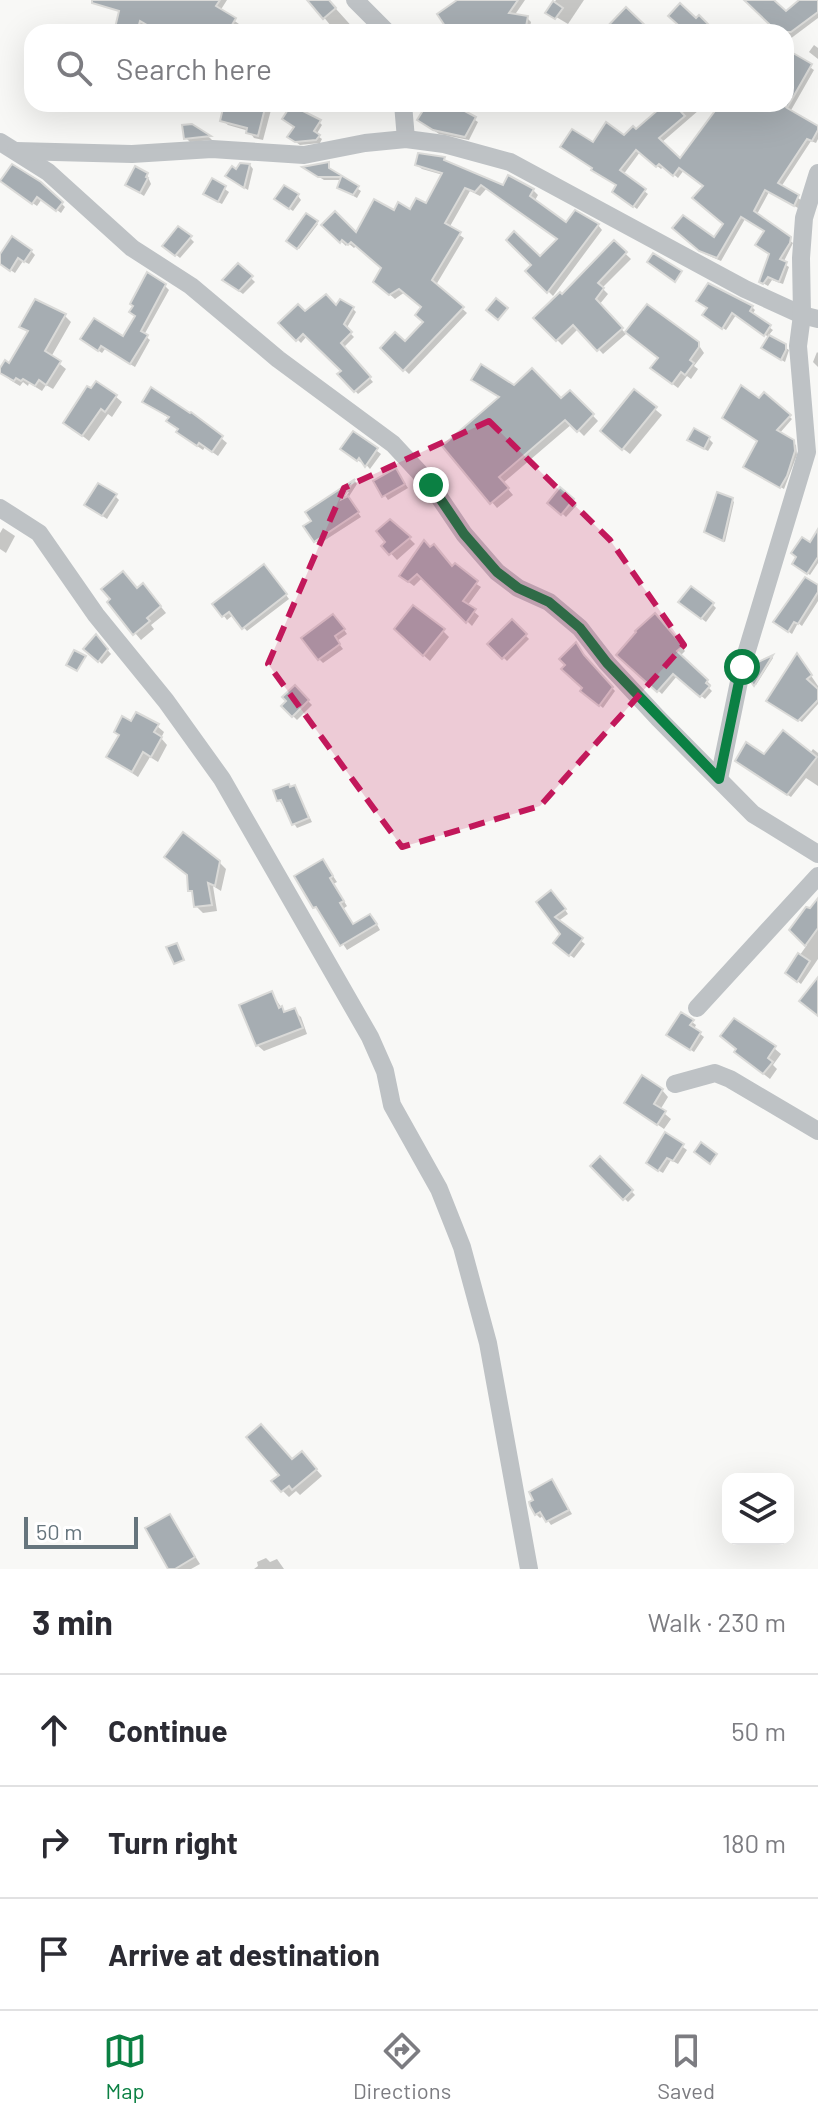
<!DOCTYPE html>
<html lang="en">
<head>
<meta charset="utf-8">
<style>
	:root { --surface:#fff; --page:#f7f7f7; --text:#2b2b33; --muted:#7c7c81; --line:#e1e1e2; --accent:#0b8043 }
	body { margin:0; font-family:Barlow,sans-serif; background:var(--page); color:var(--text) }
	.controls { position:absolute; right:24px; bottom:24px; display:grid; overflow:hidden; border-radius:16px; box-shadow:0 8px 32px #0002 }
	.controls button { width:72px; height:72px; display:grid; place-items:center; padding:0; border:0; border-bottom:2px solid var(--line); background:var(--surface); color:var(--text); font:40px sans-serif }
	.scale { position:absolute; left:24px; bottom:20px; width:114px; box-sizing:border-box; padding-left:8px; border:4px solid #66757d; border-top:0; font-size:22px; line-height:28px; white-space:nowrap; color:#66757d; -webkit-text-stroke:6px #fff; paint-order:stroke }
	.stop { position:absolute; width:24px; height:24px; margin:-18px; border:6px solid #0b8043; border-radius:50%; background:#fff }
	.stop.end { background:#0b8043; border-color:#fff; box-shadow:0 2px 8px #0008 }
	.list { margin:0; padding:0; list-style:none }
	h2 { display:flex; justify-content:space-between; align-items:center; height:104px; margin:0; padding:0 32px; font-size:34px }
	h2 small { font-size:26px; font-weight:400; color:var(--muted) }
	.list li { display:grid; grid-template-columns:52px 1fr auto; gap:24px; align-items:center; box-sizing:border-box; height:112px; padding:0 32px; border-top:2px solid var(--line) }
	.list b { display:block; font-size:30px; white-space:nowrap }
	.list em { font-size:26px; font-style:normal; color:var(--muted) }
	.icon { flex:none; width:44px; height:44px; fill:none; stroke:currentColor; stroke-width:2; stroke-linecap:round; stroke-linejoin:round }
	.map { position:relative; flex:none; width:818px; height:1569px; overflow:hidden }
	.search { position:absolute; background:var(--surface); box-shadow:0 8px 32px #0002; left:24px; right:24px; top:24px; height:88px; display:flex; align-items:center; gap:20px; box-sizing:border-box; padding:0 28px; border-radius:24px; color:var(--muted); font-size:30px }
	.sheet { height:440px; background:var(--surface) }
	nav { display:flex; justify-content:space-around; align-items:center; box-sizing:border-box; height:112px; border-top:2px solid var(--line); background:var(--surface); font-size:22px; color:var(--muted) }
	nav a { display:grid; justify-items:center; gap:4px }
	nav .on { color:var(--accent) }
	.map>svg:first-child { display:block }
	.shadow { fill:#0003; fill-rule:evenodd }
	.building { fill:#a6adb2; stroke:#dadad8; stroke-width:2 }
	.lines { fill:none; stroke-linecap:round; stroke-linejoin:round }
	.minor { stroke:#bec2c5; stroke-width:18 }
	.route { stroke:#0b8043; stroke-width:10 }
	.marked { fill:#c2185b; fill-opacity:0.2; stroke:#c2185b; stroke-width:6; stroke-dasharray:16 10; stroke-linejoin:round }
</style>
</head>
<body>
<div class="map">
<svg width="818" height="1569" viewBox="0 0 818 1569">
	<rect width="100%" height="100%" fill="#f8f8f6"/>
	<g class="shadow">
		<path d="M115,0H227L220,11L239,24L234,32H159L144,23L142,32H116L121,13L113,8Z"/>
		<path d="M310,0H328L355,30L334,32L335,31Z"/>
		<path d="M457,0H525L514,16L527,18L531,22L529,32H439L446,24Z"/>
		<path d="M556,0H584L568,24L548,12Z"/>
		<path d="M746,0H771L786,13L802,0H818V18L786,42V32H766L771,23Z"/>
		<path d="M699,18L711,29L708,32H688Z"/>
		<path d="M814,45L818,48V59L809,52Z"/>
		<path d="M786,51L814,70L790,112L818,128V139L816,143L811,141L781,187L801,200L798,208L769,192L756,216L793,243L783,263L789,267L783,284L772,280L768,286L761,282L771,255L766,232L745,219L721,261L705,254L678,232L714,239L726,224L705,187L684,170L678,178L664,166L661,169L640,152L623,175L648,194L637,209L618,195V186L593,170V145L636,132L662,110L663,104H706L661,143L680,161L722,104H786Z"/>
		<path d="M233,104H263L271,110L263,140L254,138L249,131L228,125L222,120L231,112Z"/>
		<path d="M423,104H470L464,113L478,122L469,140L439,134L419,120L425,111L421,107Z"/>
		<path d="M319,122L322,125L316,135L322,139L320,143L300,145L293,140Z"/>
		<path d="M192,126L210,138L212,140L190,142L186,138Z"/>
		<path d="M444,159L449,163L504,187L533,190L538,195L534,202L566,225H598L602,230L553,296L528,271L559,239L487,188L480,196L470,191L449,228L464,238L436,285L467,313L409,374L382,348L405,344L425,322L423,308L405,292L395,299L380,286L384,268L357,245L354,248L348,243L346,246L324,225L357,235L395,213L426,206L443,175L422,169L417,165Z"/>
		<path d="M11,165L40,183L65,207L61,213L42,199L37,206L5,184L1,180Z"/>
		<path d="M250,165L253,169L248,190L231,180L237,172Z"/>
		<path d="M328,165L332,172L361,191L357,198L339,188L342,180H324L308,170Z"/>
		<path d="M147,175L151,184L144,196L127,185Z"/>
		<path d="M213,181L229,192L222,204L210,198Z"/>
		<path d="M298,196L301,200L293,211L281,203Z"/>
		<path d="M307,216L318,224L299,249L289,241Z"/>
		<path d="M190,238L194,242L180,258L169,249Z"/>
		<path d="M614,243L631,259L602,288L608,294L599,305L626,334L603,354L579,328L562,345L536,318L563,296Z"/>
		<path d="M31,251L35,255L29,264L23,261L15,273L0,263V258Z"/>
		<path d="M238,266L255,282L243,294L229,284Z"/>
		<path d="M165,286L169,290L144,335L150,340L135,367L105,349L102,353L87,343L124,339L137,317Z"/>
		<path d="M752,307L755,310L752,315L773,330L768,336L789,350L785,362L768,352L770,338L736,315L726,330L707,318Z"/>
		<path d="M337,308H352L356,312L346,329L354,337L343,348L373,382L358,394L340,374L344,371L307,336L301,343L281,323L305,314Z"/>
		<path d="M65,316L71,322L51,357L66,369L53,389L46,385L42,391L29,383L28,386L23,382L20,386L10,380L4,373L29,334L22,326Z"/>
		<path d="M698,344L704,353L694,366L698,369L691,379L687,376L678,388L658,373L660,358Z"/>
		<path d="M817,352L818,353V367L813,362Z"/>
		<path d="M474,380L515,388L561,401L570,392L598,421L584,436L572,424L503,483L513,495L497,508L445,447L500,398Z"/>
		<path d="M634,392L662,415L630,454L608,437Z"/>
		<path d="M764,395L792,419L779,434L796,445L797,455L784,489L748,469L759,441V400Z"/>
		<path d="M115,396L122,402L112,417L108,414L89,441L66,423Z"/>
		<path d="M145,402L221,438L227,443L218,456L205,447L203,450L184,437L170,419Z"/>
		<path d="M353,433L381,454L370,469L363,461L362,463L346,453Z"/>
		<path d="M709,439L713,443L708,451L693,443Z"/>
		<path d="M396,470L408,488L388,500L376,482Z"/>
		<path d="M355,481L357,484L348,498L361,517L319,544L315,540L314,521L308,512ZM344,492H349L338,509Z"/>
		<path d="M561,490L577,505L566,517L550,502Z"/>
		<path d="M115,496L119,500L107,519L91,508Z"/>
		<path d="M732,500L734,502L725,542L709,534Z"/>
		<path d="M3,528L15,536L6,553L0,549V533Z"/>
		<path d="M818,531V563L810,575L797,566Z"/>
		<path d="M409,538L415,544L397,560L384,546L388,542Z"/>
		<path d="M430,549L452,568L481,587L467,606L479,616L472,626L423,577L414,586L406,580Z"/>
		<path d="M268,571L289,599L247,631L233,615L227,620L224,616Z"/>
		<path d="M818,588V601L802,626L798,623L792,634L779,625Z"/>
		<path d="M137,590L149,592L166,613L151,625L154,629L141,640L109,602Z"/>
		<path d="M712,604L716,608L706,622L685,606Z"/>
		<path d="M337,620L347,634L337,641L343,649L323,663L319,659Z"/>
		<path d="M659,620L685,651L680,656L711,685L709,688L712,691L705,699L677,676L662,694L619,655Z"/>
		<path d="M512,622L529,639L507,661L490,644Z"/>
		<path d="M443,631L449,637L430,661L421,653Z"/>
		<path d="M96,637L111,654L102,664L85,649Z"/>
		<path d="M773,657V658L756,685L753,681L757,664Z"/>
		<path d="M799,658L818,686V704L802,722L771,703Z"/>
		<path d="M587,661L615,691L603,708L586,694Z"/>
		<path d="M295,688L312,705L297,720L283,706Z"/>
		<path d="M131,724L157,726L164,732L161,738L167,745L158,762L150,757L138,777L108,757Z"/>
		<path d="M813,749L818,753V786L806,778L791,797L741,765L764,757L810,753Z"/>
		<path d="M295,787L312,822L297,828L279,800Z"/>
		<path d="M219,862L226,869L221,891L213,886L217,911L203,913L196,906L194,894L190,890Z"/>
		<path d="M327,867L337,882L333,884L347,906L343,909L354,926L375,921L380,930L347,950L321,911L315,907Z"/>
		<path d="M555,896L568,914L557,922L585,944L574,958L559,947L562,934L538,902Z"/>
		<path d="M818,901V959L801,984L787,973L807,945L792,930Z"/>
		<path d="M272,994L286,1014L294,1011L301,1017L307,1034L264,1051L257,1045Z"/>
		<path d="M692,1022L696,1025L694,1029L704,1037L694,1052L673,1038Z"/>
		<path d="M755,1032L781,1054L773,1065L777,1069L770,1079L743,1058Z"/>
		<path d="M662,1090L668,1097L660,1110L671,1119L664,1129L626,1103Z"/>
		<path d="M666,1135L687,1150L678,1164L671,1160L663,1173L652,1167Z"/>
		<path d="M600,1159L635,1195L628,1202L592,1166Z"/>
		<path d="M308,1460L322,1476L300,1495L296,1491L289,1497L274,1482L292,1462Z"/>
		<path d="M552,1481L572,1514L551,1525L544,1515L540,1518L536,1514Z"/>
		<path d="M170,1517L200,1564L191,1569H171Z"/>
		<path d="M266,1558L270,1562L277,1559L284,1569H254L258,1566L257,1562Z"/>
	</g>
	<g class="building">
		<path d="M92,0H220L216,6L236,18L228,32H159L140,21L137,32H114L119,11L92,3Z"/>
		<path d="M307,0H329L336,8L323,19Z"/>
		<path d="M457,0H518L509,13L528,16L525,32H449L437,14Z"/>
		<path d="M744,0H774L786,11L799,0H818V12L791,32H764L769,24Z"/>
		<path d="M553,1L563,8L555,19L545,13Z"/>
		<path d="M680,3L696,18L699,15L708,24L701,32H686L668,16Z"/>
		<path d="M626,7L652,32H602Z"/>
		<path d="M786,49L812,64L787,108L818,126V130L812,141L807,139L778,183L799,195L794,206L765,190L754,211L791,237L790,243L780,259L787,262L779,282L768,277L763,284L759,282L769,254L755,245L764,231L741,217L717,258L699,251L672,228L683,215L714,237L723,224L692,198L703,186L679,168L673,176L659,164L656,167L636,150L620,170L646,189L633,207L612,192L616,185L591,170L592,168L560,147L572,129L593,142L606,122L624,135L633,126L636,129L659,109L654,104H674L685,116L659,138L680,158L720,104H781L786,107Z"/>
		<path d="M231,104H266L258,136L246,133L247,128L220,121L223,108L230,109Z"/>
		<path d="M427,104H464L461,109L476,117L465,137L433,130L417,120Z"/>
		<path d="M291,105L321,120L314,131L320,135L316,140L295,142L287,137L294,127L282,119Z"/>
		<path d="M192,124L211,136L184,139L182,125Z"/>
		<path d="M418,153L445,157L444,160L503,185L508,175L534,189L530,196L566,222L575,210L599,224L547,293L525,271L531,265L506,240L514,231L540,256L557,239L481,185L475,192L465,188L445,223L461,232L432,280L464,307L403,371L380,348L395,332L405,341L423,322L415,315L421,307L399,289L389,295L373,282L381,268L351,242L348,245L342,240L340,243L321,225L335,211L356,232L374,199L394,210L398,202L410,209L416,198L426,203L442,173L415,165Z"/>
		<path d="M329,162V168L359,186L353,195L337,188L341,177H318L302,167Z"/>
		<path d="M240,163L250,164L244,188L225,176L232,166L236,169Z"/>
		<path d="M12,164L41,182L63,202L56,211L37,197L32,204L0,181Z"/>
		<path d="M135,166L148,173L146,177L148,178L140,193L125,185Z"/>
		<path d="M212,178L226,186L218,202L203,194Z"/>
		<path d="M284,185L299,194L289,209L274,199Z"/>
		<path d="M306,213L318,221L297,249L286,241Z"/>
		<path d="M178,226L192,236L175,256L162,246Z"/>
		<path d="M12,236L32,250L24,262L18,258L10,271L0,264V254Z"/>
		<path d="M614,240L627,252L598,283L604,288L596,299L623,328L597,351L573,325L556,341L533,318L560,292L562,294Z"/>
		<path d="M653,253L682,271L675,282L647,262Z"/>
		<path d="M238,263L253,276L239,291L222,280Z"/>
		<path d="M147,272L166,284L141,331L148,335L130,364L101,346L98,351L80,339L94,318L123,336L135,316L129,312L133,306L130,304Z"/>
		<path d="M708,283L753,306L750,311L771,325L764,336L732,313L722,329L702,315L707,308L696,301Z"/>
		<path d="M326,294L336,305L340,299L354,307L344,324L352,332L341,343L371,377L354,392L337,374L341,371L303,334L296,341L278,323L298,304L305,311Z"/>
		<path d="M496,298L508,308L498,320L486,310Z"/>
		<path d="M35,299L66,314L45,351L61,361L46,385L39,380L35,386L23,379L21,381L16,378L14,381L0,373V368L5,360L9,363L28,331L19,327Z"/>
		<path d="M647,304L699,342V347L690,360L694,363L685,375L681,372L672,384L650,368L658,358L625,332Z"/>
		<path d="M769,335L786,344V350L781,360L761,348Z"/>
		<path d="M481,364L514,385L532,368L561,398L570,390L594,414L577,432L565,420L499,477L509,488L490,504L442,446L499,397L471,380Z"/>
		<path d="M96,381L117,395L105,412L101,409L82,436L63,423L87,386L91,388Z"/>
		<path d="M741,385L759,398L764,392L791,415L777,430L794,440L795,451L787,476L780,488L743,467L757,441L722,418Z"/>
		<path d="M151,387L190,413L191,412L223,436L212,452L199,443L197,446L176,432L178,429L166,421L169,417L142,402Z"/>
		<path d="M634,389L657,407L622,450L600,431Z"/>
		<path d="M694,428L710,437L704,449L687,440Z"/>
		<path d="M353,431L378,448L365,467L359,458L357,461L340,449Z"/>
		<path d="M396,468L405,484L382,497L373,481Z"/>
		<path d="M355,479L342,499L348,496L359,512L314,542L303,526L311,521L305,512Z"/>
		<path d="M98,483L117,494L102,516L84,505Z"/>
		<path d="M560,487L574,499L561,515L547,503Z"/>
		<path d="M717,492L733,498L723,541L704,532Z"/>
		<path d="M390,519L411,537L389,555L381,546L385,542L376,531Z"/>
		<path d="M818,529V557L807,574L792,564L796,557L791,553L802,537L810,542Z"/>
		<path d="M424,540L430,547L434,544L452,566L455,563L478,581L463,601L476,609L466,623L417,574L408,582L399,576Z"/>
		<path d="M264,564L287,594L242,629L229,612L222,617L212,604Z"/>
		<path d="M123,571L137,588L143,583L161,606L147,618L150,621L133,635L107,602L110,599L101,589Z"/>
		<path d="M805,577L818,585V592L798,624L794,622L788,632L773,622Z"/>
		<path d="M691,586L714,603L701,619L678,602Z"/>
		<path d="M413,605L445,629L423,656L394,629Z"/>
		<path d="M655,613L683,646L677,651L708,680L706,683L710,686L700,697L673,674L657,692L616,655L636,632L635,631Z"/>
		<path d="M333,614L345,629L335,636L340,644L318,660L301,638Z"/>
		<path d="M512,619L527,634L502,659L487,644Z"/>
		<path d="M96,634L108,649L98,662L83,649Z"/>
		<path d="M576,642L584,655L613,687L599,706L580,691L582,688L561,669L565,665L559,659Z"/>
		<path d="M74,650L86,656L77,671L66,665Z"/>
		<path d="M797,653L812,675L807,679L818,689V700L798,721L766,701Z"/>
		<path d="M773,655L754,686L751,682L756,663Z"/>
		<path d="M295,685L309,700L292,717L281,706L286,701L282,697Z"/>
		<path d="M136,712L159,724L154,732L162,737L151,757L143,752L132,772L106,757L119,735L114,732L122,716L131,721Z"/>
		<path d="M783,730L817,757L787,795L735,761L746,742L764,754Z"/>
		<path d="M289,784L290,787L295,785L309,818L292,825L281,800L277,801L273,790Z"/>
		<path d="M183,832L220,861L215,886L208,883L212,905L194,907L192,891H188L187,875L164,857Z"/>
		<path d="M323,859L333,876L330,878L344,901L340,903L353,924L370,914L377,924L340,946L316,907L313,908L294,876Z"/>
		<path d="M551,890L566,909L555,917L583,938L569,956L553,943L560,934L536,902Z"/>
		<path d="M818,898V928L805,946L789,930L806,907L810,908Z"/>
		<path d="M177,943L184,960L174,964L166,947Z"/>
		<path d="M798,953L810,961L797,982L785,973Z"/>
		<path d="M818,977V1016L799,1001Z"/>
		<path d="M272,991L279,1008L282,1006L284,1012L295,1008L303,1028L256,1046L239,1005Z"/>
		<path d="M681,1012L694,1020L690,1025L701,1032L690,1050L666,1035Z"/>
		<path d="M734,1018L776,1046L768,1058L773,1062L763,1074L734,1052L736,1049L720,1036Z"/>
		<path d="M642,1075L663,1089L654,1104L666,1111L657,1125L624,1103Z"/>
		<path d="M665,1132L684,1144L673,1161L667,1158L658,1171L646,1163Z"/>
		<path d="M701,1142L717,1154L710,1164L694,1152Z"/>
		<path d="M600,1156L633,1190L623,1200L590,1166Z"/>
		<path d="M261,1424L292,1459L302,1451L317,1469L292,1490L289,1486L281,1492L271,1481L279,1475L246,1437Z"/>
		<path d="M552,1479L569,1510L546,1522L540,1512L535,1515L530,1506L529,1502L533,1500L529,1492Z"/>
		<path d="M170,1514L195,1557L175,1569H168L145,1528Z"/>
	</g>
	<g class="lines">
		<g class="minor">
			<path d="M355,0L387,32"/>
			<path d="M403,104L406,139"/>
			<path d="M0,142L48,172L132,248L191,286L278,359L393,444L431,485L464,534L497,572L518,588L549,602L580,628L607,663L658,718L753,814L818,854"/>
			<path d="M16,151L132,154L212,149L304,155L365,143L406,139L444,144L510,162L745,289L802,315L818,319"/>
			<path d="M0,508L39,533L96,615L166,701L222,779L370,1037L385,1071L392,1105L439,1189L462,1247L488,1343L529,1569"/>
			<path d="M719,779L742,667L807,452L798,346L802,315L801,258L804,218L818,173"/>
			<path d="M697,1008L818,876"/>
			<path d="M675,1084L715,1073L730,1079L818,1131"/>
		</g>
	</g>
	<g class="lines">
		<path class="route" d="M431,485L464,534L497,572L518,588L549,602L580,628L607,663L719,779L742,667"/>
	</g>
	<path class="marked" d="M489,421L610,540L684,645L540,806L402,847L268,664L344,488Z"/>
</svg>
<div class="controls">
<button><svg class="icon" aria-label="layers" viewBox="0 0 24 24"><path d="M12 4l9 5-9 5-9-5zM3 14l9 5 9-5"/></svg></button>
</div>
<div class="scale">50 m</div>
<div class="stop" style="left:742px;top:667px"></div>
<div class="stop end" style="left:431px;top:485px"></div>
<div class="search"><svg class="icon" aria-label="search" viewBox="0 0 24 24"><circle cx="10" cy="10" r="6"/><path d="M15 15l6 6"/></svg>Search here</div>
</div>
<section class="sheet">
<h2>3 min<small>Walk · 230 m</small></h2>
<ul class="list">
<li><svg class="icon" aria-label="ahead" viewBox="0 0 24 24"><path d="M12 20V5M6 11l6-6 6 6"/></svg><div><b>Continue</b></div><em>50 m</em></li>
<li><svg class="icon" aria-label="right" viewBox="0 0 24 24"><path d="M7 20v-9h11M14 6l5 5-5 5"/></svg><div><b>Turn right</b></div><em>180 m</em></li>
<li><svg class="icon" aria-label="arrive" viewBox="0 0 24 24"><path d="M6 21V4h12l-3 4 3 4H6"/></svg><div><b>Arrive at destination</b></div></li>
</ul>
</section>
<nav>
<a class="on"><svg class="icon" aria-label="map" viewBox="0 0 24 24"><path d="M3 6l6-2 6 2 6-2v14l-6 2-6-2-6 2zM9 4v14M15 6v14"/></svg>Map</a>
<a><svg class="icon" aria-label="directions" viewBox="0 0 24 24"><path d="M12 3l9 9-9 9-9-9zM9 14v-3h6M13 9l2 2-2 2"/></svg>Directions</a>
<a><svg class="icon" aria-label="saved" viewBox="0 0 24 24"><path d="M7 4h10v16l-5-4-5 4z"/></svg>Saved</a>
</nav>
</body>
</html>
